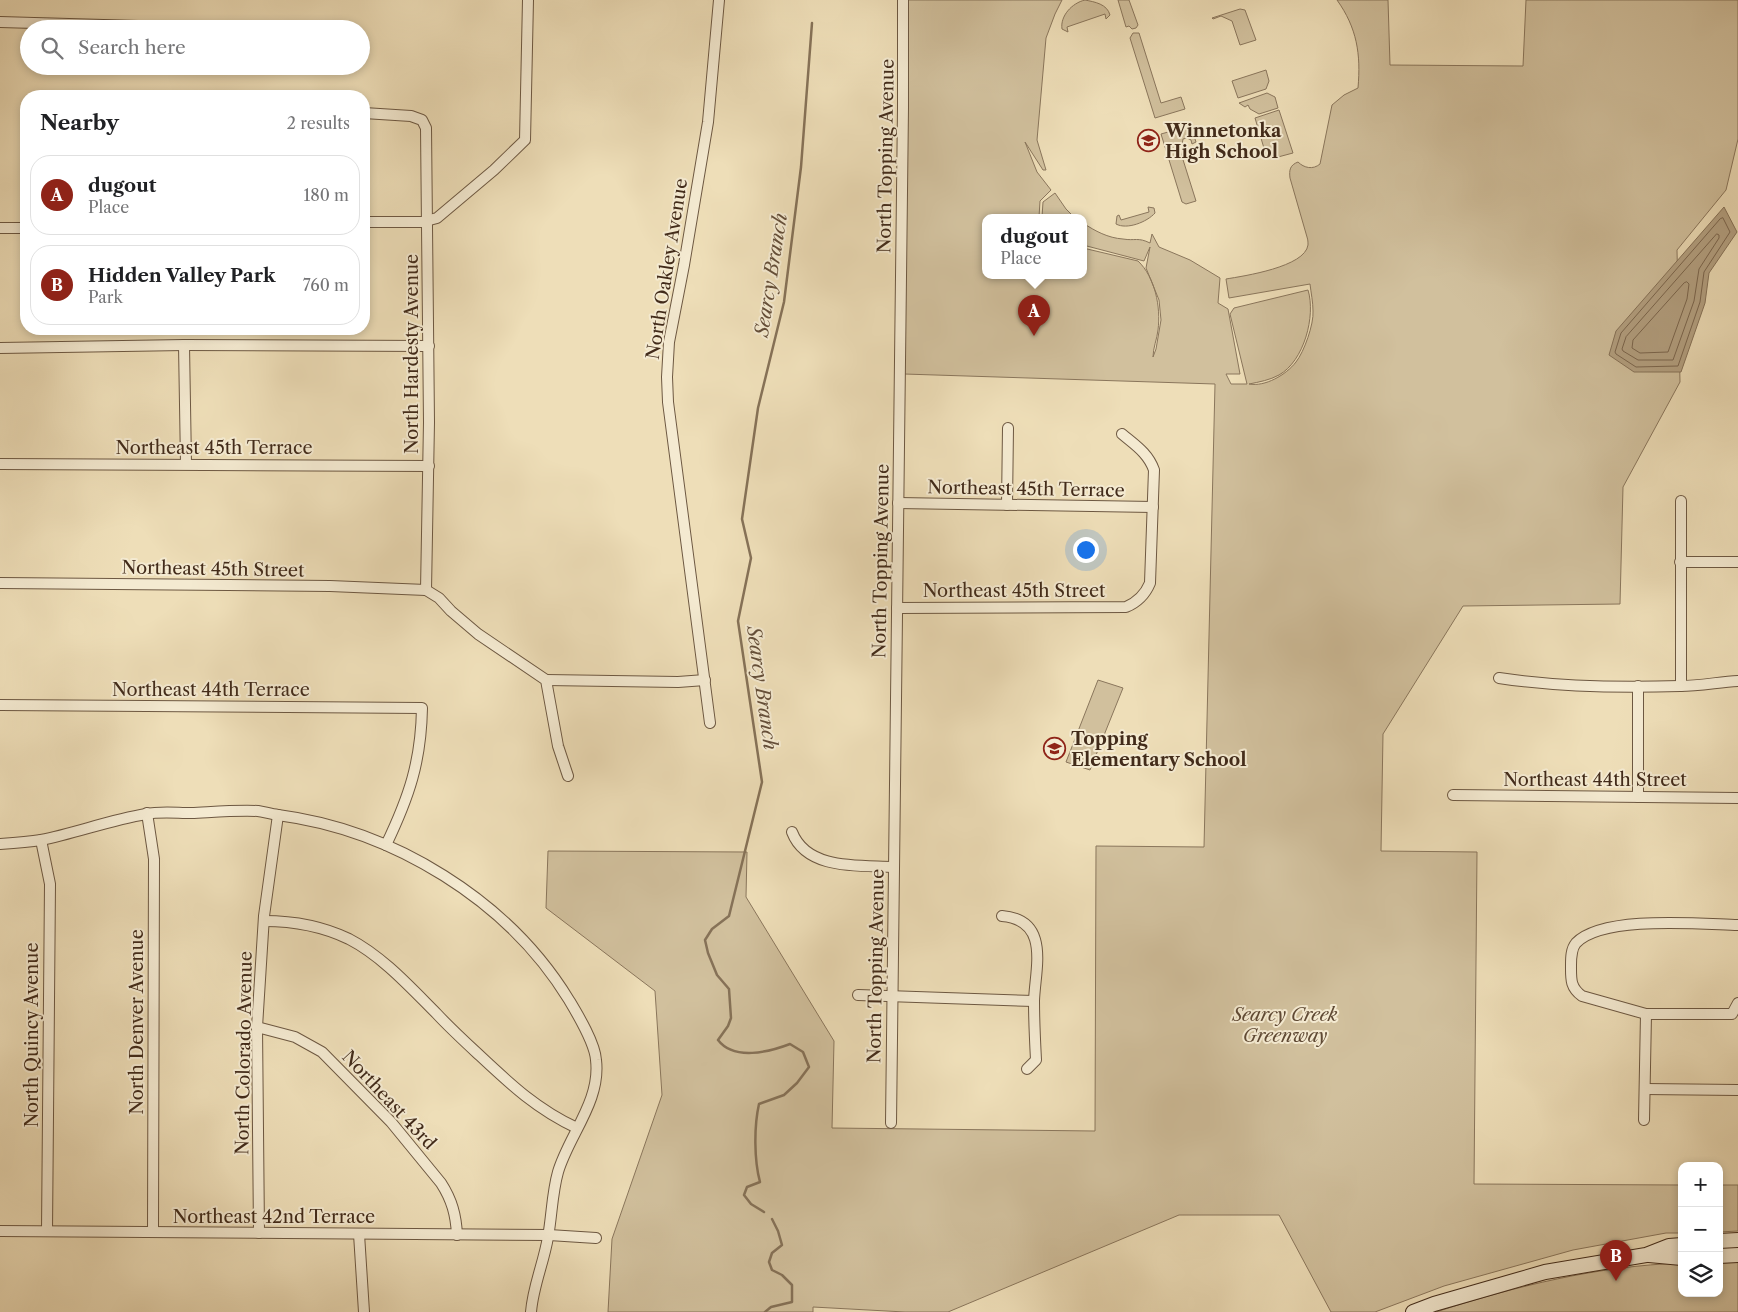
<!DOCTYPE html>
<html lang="en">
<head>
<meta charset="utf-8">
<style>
	:root { --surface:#fff; --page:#f2f2f2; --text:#202124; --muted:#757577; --line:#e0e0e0; --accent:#8f2418 }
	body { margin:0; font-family:"Libre Caslon Text",serif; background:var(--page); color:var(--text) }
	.controls { position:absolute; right:15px; bottom:15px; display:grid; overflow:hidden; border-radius:10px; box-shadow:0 2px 8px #0003 }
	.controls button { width:45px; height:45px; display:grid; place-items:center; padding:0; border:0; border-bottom:1px solid var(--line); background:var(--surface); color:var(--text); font:25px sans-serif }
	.you { position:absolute; left:1085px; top:549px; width:18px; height:18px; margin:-12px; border:4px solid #fff; border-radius:50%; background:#1a73e8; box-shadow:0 0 0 8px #1a73e833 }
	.badge { display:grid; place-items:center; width:32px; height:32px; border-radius:50%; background:var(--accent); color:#fff; font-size:16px; font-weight:700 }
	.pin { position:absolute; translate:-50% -41px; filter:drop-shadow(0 1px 2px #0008) }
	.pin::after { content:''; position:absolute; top:26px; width:18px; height:15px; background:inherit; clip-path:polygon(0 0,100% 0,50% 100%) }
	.popup { position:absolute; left:982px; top:214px; width:105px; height:65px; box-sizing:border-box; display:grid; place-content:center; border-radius:10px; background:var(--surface); filter:drop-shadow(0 1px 4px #0005); font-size:16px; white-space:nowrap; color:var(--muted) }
	.popup b { font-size:19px; color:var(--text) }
	.popup::after { content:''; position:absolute; left:50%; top:100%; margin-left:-10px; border:10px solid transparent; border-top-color:var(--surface) }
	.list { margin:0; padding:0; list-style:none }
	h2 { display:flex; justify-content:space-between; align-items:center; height:65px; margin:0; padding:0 20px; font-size:21px }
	h2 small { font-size:16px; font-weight:400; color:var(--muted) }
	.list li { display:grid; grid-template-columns:32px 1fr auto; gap:15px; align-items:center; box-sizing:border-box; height:80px; margin:0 10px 10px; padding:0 10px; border:1px solid var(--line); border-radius:20px }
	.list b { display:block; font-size:19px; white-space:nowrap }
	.list p { margin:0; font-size:16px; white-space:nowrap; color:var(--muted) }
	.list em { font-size:16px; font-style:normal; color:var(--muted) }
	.icon { flex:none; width:28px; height:28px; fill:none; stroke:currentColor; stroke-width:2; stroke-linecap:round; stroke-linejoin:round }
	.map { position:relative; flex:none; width:1738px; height:1312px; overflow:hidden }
	.search { position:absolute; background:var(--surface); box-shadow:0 2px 8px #0003; left:20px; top:20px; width:350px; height:55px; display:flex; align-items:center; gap:12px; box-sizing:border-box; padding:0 18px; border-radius:28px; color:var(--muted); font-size:19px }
	.panel { position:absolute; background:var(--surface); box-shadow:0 2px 8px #0003; left:20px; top:90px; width:350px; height:245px; border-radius:20px }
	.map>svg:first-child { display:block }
	.green { fill:#d1c09d; stroke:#8a765c }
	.water { fill:#b4a182; stroke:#867258 }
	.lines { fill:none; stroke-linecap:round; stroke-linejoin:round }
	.shore { stroke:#7b664e; stroke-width:1 }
	.stream { stroke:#867258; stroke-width:2.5 }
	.street-casing { stroke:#6d5842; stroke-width:12 }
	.secondary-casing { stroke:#422b1a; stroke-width:16 }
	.street { stroke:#f4ead1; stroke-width:10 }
	.secondary { stroke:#f4ead1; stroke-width:14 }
	.labels { text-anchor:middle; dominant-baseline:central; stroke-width:4; stroke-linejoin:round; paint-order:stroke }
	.poi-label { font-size:18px; font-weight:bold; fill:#422b1a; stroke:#f4ead1; text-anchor:start }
	.street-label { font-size:18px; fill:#422b1a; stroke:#f4ead1 }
	.park-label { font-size:18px; font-style:italic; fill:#5f4934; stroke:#f4ead1 }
	.water-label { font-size:19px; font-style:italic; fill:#644e39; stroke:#f4ead1 }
</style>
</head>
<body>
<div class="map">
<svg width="1738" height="1312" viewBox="0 0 1738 1312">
	<rect width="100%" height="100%" fill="#eedeb8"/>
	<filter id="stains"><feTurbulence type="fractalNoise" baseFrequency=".004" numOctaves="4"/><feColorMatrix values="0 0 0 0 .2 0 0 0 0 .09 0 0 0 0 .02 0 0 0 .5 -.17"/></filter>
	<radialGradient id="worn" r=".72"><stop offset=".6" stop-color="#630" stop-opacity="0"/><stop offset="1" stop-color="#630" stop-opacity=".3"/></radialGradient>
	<g class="green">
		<path d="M907,0H1062L1055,14L1046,38L1037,140L1046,170H1043L1025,142L1037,172L1051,190L1040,201L1039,217H985V275H1083V248L1138,261C1155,277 1161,307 1158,330C1157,339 1153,348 1153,357L1156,349L1161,320L1159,300L1146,268L1150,247L1144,261L1083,245V223C1095,231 1108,238 1123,239C1135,241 1138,237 1150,243L1152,234L1159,247L1190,260L1220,278L1218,303L1228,309L1240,374H1226L1231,384H1247L1230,314L1234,308L1308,290C1316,316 1304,361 1279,375C1270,380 1259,382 1249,384C1265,387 1286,375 1296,362C1304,352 1314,324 1313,311C1313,302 1311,293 1310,284L1229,298L1226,279C1244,276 1305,267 1308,245C1308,242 1308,240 1307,237L1290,178C1289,170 1290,165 1298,162C1304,168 1313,170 1320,164L1332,105L1344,95L1358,88C1361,54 1357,28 1337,0H1388L1390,65L1523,66L1526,0H1738V139L1726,190L1677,250L1680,382L1623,487L1620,604L1463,606L1383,734L1381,851L1477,852L1474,1184L1682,1185V1233H1666L1573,1250L1444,1286L1375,1312H1331L1279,1215H1179L948,1312H905L813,1307V1312H608L612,1239L662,1095L655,991L546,908L548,851L747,852L746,897L834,1041L832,1128L1095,1131L1096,846L1204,847L1215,384L904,374Z"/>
		<path d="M1085,0C1095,2 1107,4 1110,15L1106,19L1105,14L1067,27L1068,32L1062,29C1060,16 1072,3 1085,0Z"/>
		<path d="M1118,0H1129L1138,25L1136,28L1132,29L1129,26L1126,27Z"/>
		<path d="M1240,9L1245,10L1256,40L1240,45L1232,21L1221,16L1213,19L1212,18Z"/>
		<path d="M1133,33H1139L1161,103L1181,97L1185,109L1155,118L1130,38Z"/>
		<path d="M1266,70L1269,81L1266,89L1238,98L1232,81Z"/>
		<path d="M1267,93L1275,97L1278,108L1259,114L1250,109L1248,105L1245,107L1239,103Z"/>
		<path d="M1279,110L1293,153L1278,157L1266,155L1255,118Z"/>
		<path d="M1186,127L1187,129L1191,127L1196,142L1192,144L1191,140L1187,138L1183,139L1182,145L1179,147L1196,201L1186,204L1182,202L1161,134Z"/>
		<path d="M1055,193L1066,209L1074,217H1042L1043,202Z"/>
		<path d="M1148,207L1154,208L1155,213C1147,222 1127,230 1116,224L1117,216L1119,215L1121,220L1149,212Z"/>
		<path d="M1098,680L1123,688L1090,770L1066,762Z"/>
		<path d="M1719,1185H1738V1231L1719,1232Z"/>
		<path d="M1738,1261V1312H1436C1516,1286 1598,1266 1682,1263V1293H1719V1262Z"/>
	</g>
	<path class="water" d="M1724,207L1737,232L1709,273L1705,303L1681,372H1634L1609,355L1616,331Z"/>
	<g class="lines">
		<g class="shore">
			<path d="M1723,218L1730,232L1704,272L1700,302L1678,366L1636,367L1616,354L1615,352L1621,333L1720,219Z"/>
			<path d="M1717,234L1719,235V238L1699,269L1694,301L1673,360H1638L1623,351L1622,349L1626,337Z"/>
			<path d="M1687,282L1689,284L1687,299L1668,352L1640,353L1632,348L1633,340L1684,283Z"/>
		</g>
		<g class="stream">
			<path d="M764,1212L751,1204L744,1195L747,1187L760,1182C754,1160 754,1126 759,1104L784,1095L797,1083L809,1067L803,1052L790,1044C769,1052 734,1061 718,1040L728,1026L731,1018L729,989L717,975L708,953L705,940L712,929L729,916L762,782L738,621L751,558L742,519L758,408L784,302L801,167L812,23"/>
			<path d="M765,1312L771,1307L792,1302V1285L782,1275L772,1270L769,1262L772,1253L782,1245L778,1231L772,1219"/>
		</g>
		<defs>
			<g id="street">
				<path d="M0,22L138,26H272"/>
				<path d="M364,113L411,116L422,120L426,128L429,422L426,590"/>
				<path d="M364,222H422L437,218L494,170L525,140L528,0"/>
				<path d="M0,228H26"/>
				<path d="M184,345L186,464"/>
				<path d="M0,348L184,345L429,346"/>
				<path d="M0,464L429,466"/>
				<path d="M1681,501V686"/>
				<path d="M898,503L1153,507"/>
				<path d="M1007,505L1008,428"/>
				<path d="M1680,562H1738"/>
				<path d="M0,583L330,586L426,590L439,598L451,611L478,634L546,680L558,746L568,776"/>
				<path d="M897,608L1126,607C1138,602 1145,595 1150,583L1154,470C1148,453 1135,445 1122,434"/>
				<path d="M1499,678C1559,687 1620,688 1680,686C1700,686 1719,682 1738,681"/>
				<path d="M546,680L678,682L705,680"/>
				<path d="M1638,686V797"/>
				<path d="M0,705L422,708C421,762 409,797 386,845"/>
				<path d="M710,723L668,402L667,377L669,342L684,265L708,122L719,0"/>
				<path d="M1453,795L1738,798"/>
				<path d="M147,813L154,859L153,1232"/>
				<path d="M792,832C807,871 861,865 894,867"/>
				<path d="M41,840L50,884L47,1231"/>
				<path d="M0,844C14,843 28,842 41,840C76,833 110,820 146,814C160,811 177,813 191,813C213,812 236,810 258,811C264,812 271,814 278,815C393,830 508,900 569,1000C578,1015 595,1043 596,1060C601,1101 569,1135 558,1172C552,1193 552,1215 548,1237C544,1262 533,1286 531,1312"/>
				<path d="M1002,916C1051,920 1035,969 1034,1001C1034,1021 1035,1041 1036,1060L1027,1069"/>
				<path d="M264,921C294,921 322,926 349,939C382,956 410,987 436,1013C449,1027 463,1040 477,1053C509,1083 536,1109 577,1128"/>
				<path d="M1738,925C1700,924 1603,915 1576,943C1571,949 1571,958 1571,965C1571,979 1570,987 1582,996L1646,1014H1732L1738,1003"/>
				<path d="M858,995L1034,1001"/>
				<path d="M257,1027L295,1037L322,1052L391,1122L441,1183C452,1200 456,1215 457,1235"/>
				<path d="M1645,1089L1738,1090"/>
				<path d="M1644,1120L1646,1014"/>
				<path d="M891,1123L903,107V0"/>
				<path d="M0,1231L549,1235L596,1238"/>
				<path d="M259,1233L257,1027L264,916L278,815"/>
				<path d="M359,1234L364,1312"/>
			</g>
			<g id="secondary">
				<path d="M1719,1241L1738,1240"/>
				<path d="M1649,1255L1682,1258"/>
				<path d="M1719,1256L1738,1255"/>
				<path d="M1413,1312L1434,1304L1545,1272L1646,1255L1669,1246L1682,1245"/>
			</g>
		</defs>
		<use href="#street" class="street-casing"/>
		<use href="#secondary" class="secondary-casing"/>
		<use href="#street" class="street"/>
		<use href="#secondary" class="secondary"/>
	</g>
	<defs>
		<symbol id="school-ring" viewBox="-11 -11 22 22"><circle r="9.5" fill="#f4ead1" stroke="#8f2418" stroke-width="1.5"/><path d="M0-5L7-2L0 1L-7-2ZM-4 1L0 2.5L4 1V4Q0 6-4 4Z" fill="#8f2418"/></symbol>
	</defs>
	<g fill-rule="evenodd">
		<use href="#school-ring" x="1136" y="128" width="25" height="25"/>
		<use href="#school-ring" x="1042" y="736" width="25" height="25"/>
	</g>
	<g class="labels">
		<g class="poi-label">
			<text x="1165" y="131">Winnetonka<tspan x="1165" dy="21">High School</tspan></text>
			<text x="1071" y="739">Topping<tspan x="1071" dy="21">Elementary School</tspan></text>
		</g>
		<g class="street-label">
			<text transform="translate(886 156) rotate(-89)">North Topping Avenue</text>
			<text transform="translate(667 269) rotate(-81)">North Oakley Avenue</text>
			<text transform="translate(412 354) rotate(-90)">North Hardesty Avenue</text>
			<text x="214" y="448">Northeast 45th Terrace</text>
			<text transform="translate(1026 489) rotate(1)">Northeast 45th Terrace</text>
			<text transform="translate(881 561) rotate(-89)">North Topping Avenue</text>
			<text transform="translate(213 569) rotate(1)">Northeast 45th Street</text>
			<text x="1014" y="591">Northeast 45th Street</text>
			<text x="211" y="690">Northeast 44th Terrace</text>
			<text x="1595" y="780">Northeast 44th Street</text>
			<text transform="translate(876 966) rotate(-89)">North Topping Avenue</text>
			<text transform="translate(137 1022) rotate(-90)">North Denver Avenue</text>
			<text transform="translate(32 1035) rotate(-90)">North Quincy Avenue</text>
			<text transform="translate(244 1053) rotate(-89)">North Colorado Avenue</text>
			<text transform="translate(389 1100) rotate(47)">Northeast 43rd</text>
			<text x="274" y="1217">Northeast 42nd Terrace</text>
		</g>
		<g class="park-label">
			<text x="1285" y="1015">Searcy Creek<tspan x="1285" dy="21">Greenway</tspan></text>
		</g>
		<g class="water-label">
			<text transform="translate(771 275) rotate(-81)">Searcy Branch</text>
			<text transform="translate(762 688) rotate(82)">Searcy Branch</text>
		</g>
	</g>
	<rect width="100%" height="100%" filter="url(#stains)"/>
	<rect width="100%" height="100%" fill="url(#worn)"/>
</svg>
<div class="controls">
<button>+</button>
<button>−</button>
<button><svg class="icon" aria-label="layers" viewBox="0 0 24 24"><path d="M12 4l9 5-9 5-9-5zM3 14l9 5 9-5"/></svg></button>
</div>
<div class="you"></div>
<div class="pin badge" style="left:1034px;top:336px">A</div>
<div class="popup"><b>dugout</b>Place</div>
<div class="pin badge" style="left:1616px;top:1281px">B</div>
<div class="search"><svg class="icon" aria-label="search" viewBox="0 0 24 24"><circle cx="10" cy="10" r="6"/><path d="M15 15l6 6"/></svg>Search here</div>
<section class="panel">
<h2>Nearby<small>2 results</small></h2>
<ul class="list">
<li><span class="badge">A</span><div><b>dugout</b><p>Place</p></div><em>180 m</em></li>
<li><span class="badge">B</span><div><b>Hidden Valley Park</b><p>Park</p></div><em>760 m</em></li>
</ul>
</section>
</div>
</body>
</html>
